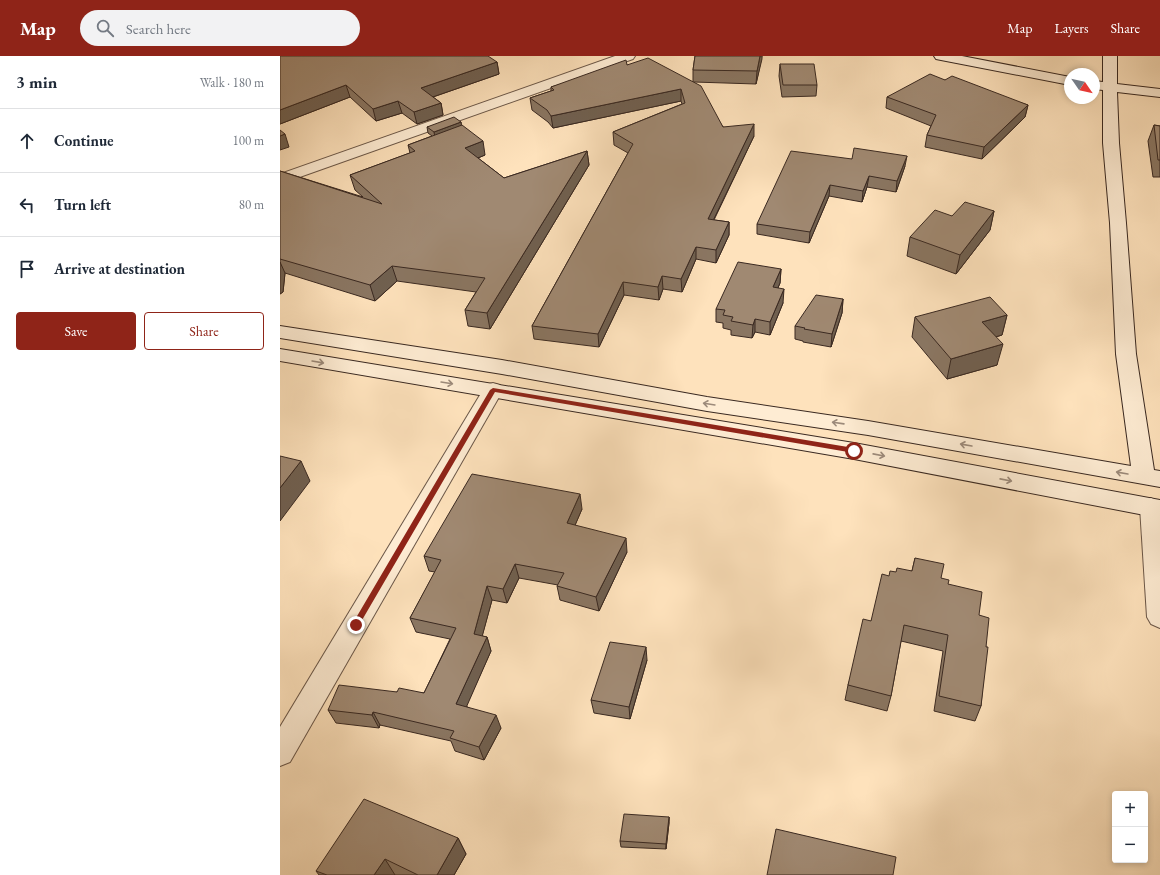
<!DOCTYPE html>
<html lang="en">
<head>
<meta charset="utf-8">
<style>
	:root { --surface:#fff; --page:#f2f2f3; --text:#1f2937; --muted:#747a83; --line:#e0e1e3; --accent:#8f2418 }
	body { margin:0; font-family:"EB Garamond",serif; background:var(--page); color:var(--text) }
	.controls { position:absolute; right:12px; bottom:12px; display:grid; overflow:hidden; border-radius:4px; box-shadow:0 2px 6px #0003 }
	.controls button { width:36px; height:36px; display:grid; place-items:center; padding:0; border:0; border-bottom:1px solid var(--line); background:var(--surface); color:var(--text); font:20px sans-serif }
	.compass { position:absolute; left:784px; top:12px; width:36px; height:36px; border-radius:50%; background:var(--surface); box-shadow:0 2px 6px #0003; rotate:124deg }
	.stop { position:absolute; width:12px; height:12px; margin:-9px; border:3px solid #8f2418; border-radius:50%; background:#fff }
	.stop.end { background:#8f2418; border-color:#fff; box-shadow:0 1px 4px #0008 }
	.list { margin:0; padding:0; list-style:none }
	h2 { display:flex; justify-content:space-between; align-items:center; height:52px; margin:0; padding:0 16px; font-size:17px }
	h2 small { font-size:13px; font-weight:400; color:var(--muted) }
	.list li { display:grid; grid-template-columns:26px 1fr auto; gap:12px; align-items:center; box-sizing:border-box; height:64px; padding:0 16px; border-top:1px solid var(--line) }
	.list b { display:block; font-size:15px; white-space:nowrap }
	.list em { font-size:13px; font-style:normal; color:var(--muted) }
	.actions { display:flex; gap:8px; padding:12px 16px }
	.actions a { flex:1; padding:9px 0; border:1px solid var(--accent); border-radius:4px; text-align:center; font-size:14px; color:var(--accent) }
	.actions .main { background:var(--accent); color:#fff }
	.icon { flex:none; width:22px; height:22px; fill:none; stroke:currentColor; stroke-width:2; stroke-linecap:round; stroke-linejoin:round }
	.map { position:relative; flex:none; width:880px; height:819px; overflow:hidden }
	header { display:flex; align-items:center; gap:24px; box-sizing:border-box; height:56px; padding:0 20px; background:var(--accent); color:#fff }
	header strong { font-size:19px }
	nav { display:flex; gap:22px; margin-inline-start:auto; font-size:14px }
	.search { width:280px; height:36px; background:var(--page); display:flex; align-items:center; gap:10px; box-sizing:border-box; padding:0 14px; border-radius:22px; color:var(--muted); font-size:15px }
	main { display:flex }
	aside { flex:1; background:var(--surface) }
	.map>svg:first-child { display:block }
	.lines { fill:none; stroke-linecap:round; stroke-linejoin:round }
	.street-casing { stroke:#6b5748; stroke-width:2 }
	.secondary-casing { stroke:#3a2921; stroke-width:2 }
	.street { fill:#feecd3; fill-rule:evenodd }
	.secondary { fill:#feecd3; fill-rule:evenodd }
	.wall { fill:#8a7662; stroke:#3a2921 }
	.shaded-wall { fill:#706050; stroke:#3a2921 }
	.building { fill:#a08972; stroke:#3a2921 }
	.oneway { stroke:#9c8a7a }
	.route { fill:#8f2418 }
</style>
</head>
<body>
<header>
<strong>Map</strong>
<div class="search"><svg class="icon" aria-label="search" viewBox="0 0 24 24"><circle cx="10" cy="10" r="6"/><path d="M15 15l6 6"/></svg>Search here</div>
<nav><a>Map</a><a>Layers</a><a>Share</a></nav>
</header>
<main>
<aside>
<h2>3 min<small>Walk · 180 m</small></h2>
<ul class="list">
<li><svg class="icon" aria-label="ahead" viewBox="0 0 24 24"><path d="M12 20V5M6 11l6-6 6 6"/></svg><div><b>Continue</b></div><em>100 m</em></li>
<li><svg class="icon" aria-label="left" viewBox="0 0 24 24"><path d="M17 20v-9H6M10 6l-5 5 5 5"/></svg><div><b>Turn left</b></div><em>80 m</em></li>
<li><svg class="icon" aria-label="arrive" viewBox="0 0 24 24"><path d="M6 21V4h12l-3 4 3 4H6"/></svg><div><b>Arrive at destination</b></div></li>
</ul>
<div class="actions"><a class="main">Save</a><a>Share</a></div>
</aside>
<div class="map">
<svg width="880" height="819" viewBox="0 0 880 819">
	<rect width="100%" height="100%" fill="#fee2bc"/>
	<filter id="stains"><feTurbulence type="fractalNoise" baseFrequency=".005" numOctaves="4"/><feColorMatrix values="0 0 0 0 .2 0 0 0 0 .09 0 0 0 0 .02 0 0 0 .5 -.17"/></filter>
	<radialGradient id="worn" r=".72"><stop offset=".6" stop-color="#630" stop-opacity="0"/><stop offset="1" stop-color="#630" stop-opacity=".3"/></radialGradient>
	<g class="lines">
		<defs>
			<g id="street">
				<path d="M335,0H355L353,3L0,128V118Z"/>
				<path d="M213,327L220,329L223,334L10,706L0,710V671L206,329Z"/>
				<path d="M871,442L880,447V572L871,568L867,561L860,451L863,445Z"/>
			</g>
			<g id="secondary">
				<path d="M654,0H682L790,21V29L661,4L656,3Z"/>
				<path d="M823,0H837V28L880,33V41L837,36L839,87L846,167L856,298L874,414L880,415V431L588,379L427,355L222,318L0,282V270L222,304L427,341L588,365L851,410L836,298L830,167L823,87V34L814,33V25L823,26Z"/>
				<path d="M0,293L574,387L880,444V462L574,403L0,305Z"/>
			</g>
		</defs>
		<use href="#street" class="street-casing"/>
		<use href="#secondary" class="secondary-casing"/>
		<use href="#street" class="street"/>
		<use href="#secondary" class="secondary"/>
	</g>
	<g class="wall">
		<path d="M0,0L217,6L219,18L153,41L161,47L163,59L137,68L122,57L96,65L70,41L0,68Z"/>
		<path d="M415,0H482L476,28L414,26L443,71L474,80L434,164L449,166V179L436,207L416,203L402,236L383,233L379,244L344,239L319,291L254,283L252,270L348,97L334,89L333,76L402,48L401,45L273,72L268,66L252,54L250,42L271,35V31L347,9L413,26V14Z"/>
		<path d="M500,8L537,29L536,40L502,41L499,20Z"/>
		<path d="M665,24L748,49L745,61L702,103L645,91L647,79L651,70L606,52L607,41Z"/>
		<path d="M181,66V70L205,99L198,102L224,122L307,95L309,109L210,273L188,270L185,254L196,236L117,225L95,245L5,217L3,236L0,238V115L83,141L75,134L70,119L130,97L128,89L152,80L148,77L147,71Z"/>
		<path d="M874,69L880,70V121H873L868,85Z"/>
		<path d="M572,103L625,110L616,136L587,131L582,146L549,140L529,187L477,178V168Z"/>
		<path d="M714,155L710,174L676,218L627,200L630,181L672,160Z"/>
		<path d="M501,213L500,227L498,232L503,247L490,279L475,276L472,282L451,279V274L443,272V267L436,266V253Z"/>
		<path d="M563,243L562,257L551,291L523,286V285L515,283V270Z"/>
		<path d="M727,259L722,279L716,281L717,309L667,323L632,281L635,261Z"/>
		<path d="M302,453L295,469L347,496L319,555L280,544L277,530L278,529L239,522L227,547L212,544L202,580L207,581L211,595L186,650L221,672L204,704L175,695L171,685L100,669L99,672L56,667L48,654L117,636L144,637L170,583L136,576L130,562L155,516L149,515L144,500Z"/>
		<path d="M635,502L668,528L699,559L706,591L701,650L695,665L654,655L663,595L621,585L611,640L607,655L565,644L568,629L591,565L616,516L632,515Z"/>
		<path d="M367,604L350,663L314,657L311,644Z"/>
		<path d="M389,761V767L386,793L341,791L340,785Z"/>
		<path d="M178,782L186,798L174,819H39L36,815Z"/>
	</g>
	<g class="shaded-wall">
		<path d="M480,0H482V3L476,28L477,15Z"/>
		<path d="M217,6L219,18L144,44L141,32Z"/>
		<path d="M66,29L70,41L0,68V54Z"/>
		<path d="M401,33V45L273,72L271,60Z"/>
		<path d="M118,45L122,57L96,65L93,53Z"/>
		<path d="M161,47L163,59L137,68L134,56Z"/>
		<path d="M748,49L745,61L702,103L704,91Z"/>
		<path d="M181,66L182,72L155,82L154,76Z"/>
		<path d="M474,68V80L428,175V163Z"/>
		<path d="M5,78L9,91L0,94V80Z"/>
		<path d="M203,85L205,99L188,106L185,92Z"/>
		<path d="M307,95L309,109L210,273L207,257Z"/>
		<path d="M627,100L625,110L616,136L617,125Z"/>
		<path d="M589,120L587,131L582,146L583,135Z"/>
		<path d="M550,129L549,140L529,187L530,176Z"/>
		<path d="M714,155L710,174L676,218L680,199Z"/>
		<path d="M449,166V179L436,207V194Z"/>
		<path d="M416,191V203L402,236L401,223Z"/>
		<path d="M0,206L5,217L3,236L0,238Z"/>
		<path d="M112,210L117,225L95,245L90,229Z"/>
		<path d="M501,213L500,227L492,245L493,231Z"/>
		<path d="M382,220L383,233L379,244L378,231Z"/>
		<path d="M343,226L344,239L319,291L318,278Z"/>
		<path d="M504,233L503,247L490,279V266Z"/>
		<path d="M563,243L562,257L551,291L552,278Z"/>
		<path d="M727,259L722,279L697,286L702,266Z"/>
		<path d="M475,263V276L472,282L473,269Z"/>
		<path d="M723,288L717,309L667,323L671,303Z"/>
		<path d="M21,405L30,425L0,465V432Z"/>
		<path d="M300,438L302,453L290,481L287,467Z"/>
		<path d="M346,482L347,496L319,555L316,541Z"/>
		<path d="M235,508L239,522L227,547L223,533Z"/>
		<path d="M207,530L212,544L199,592L194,578Z"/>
		<path d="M207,581L211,595L182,661L176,648Z"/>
		<path d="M366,591L367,604L350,663L349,651Z"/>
		<path d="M93,656L100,669L99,672L92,659Z"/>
		<path d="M216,659L221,672L204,704L199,691Z"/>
		<path d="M389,761V767L386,793V788Z"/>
		<path d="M178,782L186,798L174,819H157Z"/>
		<path d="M105,803L115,819H94Z"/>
	</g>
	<g class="building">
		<path d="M0,0H208L217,6L141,32L161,47L134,56L118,45L93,53L66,29L0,54Z"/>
		<path d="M415,0H480L477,15L413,14Z"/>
		<path d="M368,2L421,30L443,71L474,68L428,163L449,166L436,194L416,191L401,223L382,220L378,231L343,226L318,278L252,270L353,88L333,76L405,47L401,33L271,60L267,54L250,42L274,34L271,31L346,4L347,9Z"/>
		<path d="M500,8H534L537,29H503Z"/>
		<path d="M650,18L665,24L672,20L748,49L704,91L647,79L656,59L607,41Z"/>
		<path d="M174,61L181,66L154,76L147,71Z"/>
		<path d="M182,69L203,85L185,92L224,122L307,95L207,257L185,254L205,222L112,210L90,229L0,203V115L102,148L70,119L135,95L128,89Z"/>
		<path d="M874,69L880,70V104H878Z"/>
		<path d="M0,74L5,78L0,80Z"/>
		<path d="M574,92L627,100L617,125L589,120L583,135L550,129L530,176L477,168L511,95L572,103Z"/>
		<path d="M685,146L714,155L680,199L630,181L655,154L672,160Z"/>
		<path d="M458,206L501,213L493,231L504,233L490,266L475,263L473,269L451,265L453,261L443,259L445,254L436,253Z"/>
		<path d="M536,239L563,243L552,278L524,273L525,272L515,270Z"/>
		<path d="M710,241L727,259L702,266L723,288L671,303L635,261Z"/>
		<path d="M0,400L21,405L0,432Z"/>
		<path d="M192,418L300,438L287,467L346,482L316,541L277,530L284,517L235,508L223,533L207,530L194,578L207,581L176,648L216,659L199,691L170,682L174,675L93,656L92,659L48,654L59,629L117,636L119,632L144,637L176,572L130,562L161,504L144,500Z"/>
		<path d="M635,502L664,508L661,522L669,524L668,528L702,536L699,559L709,562L706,591H708L701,650L659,640L668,579L624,569L611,640L568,629L583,563L591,565L602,518L609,520L610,515L616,516L617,512L632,515Z"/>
		<path d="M330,586L366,591L349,651L311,644Z"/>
		<path d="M84,743L178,782L157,819H138L105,803L94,819H47L36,815Z"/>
		<path d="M344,758L389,761L386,788L340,785Z"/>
		<path d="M496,773L616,801L613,819H487Z"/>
	</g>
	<defs><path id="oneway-shaft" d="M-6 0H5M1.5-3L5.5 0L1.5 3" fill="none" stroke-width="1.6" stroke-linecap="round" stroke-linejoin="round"/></defs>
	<g class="oneway">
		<use href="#oneway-shaft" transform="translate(38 306) rotate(10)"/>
		<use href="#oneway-shaft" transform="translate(167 327) rotate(9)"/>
		<use href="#oneway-shaft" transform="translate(429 348) rotate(-171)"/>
		<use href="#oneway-shaft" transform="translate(558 367) rotate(-172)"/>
		<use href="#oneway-shaft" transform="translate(686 389) rotate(-170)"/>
		<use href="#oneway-shaft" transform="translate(599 399) rotate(11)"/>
		<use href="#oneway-shaft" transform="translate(842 417) rotate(-170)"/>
		<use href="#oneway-shaft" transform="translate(726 424) rotate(11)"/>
	</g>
	<path class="route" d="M213,332L574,392L577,395L574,397L215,336L78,571H73V567L210,334Z"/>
	<rect width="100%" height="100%" filter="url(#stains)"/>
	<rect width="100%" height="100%" fill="url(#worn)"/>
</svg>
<div class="controls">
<button>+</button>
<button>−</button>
</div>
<svg class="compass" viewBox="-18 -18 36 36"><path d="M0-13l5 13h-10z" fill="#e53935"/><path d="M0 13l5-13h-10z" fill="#747a83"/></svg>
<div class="stop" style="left:574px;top:395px"></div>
<div class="stop end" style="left:76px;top:569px"></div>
</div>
</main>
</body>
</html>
